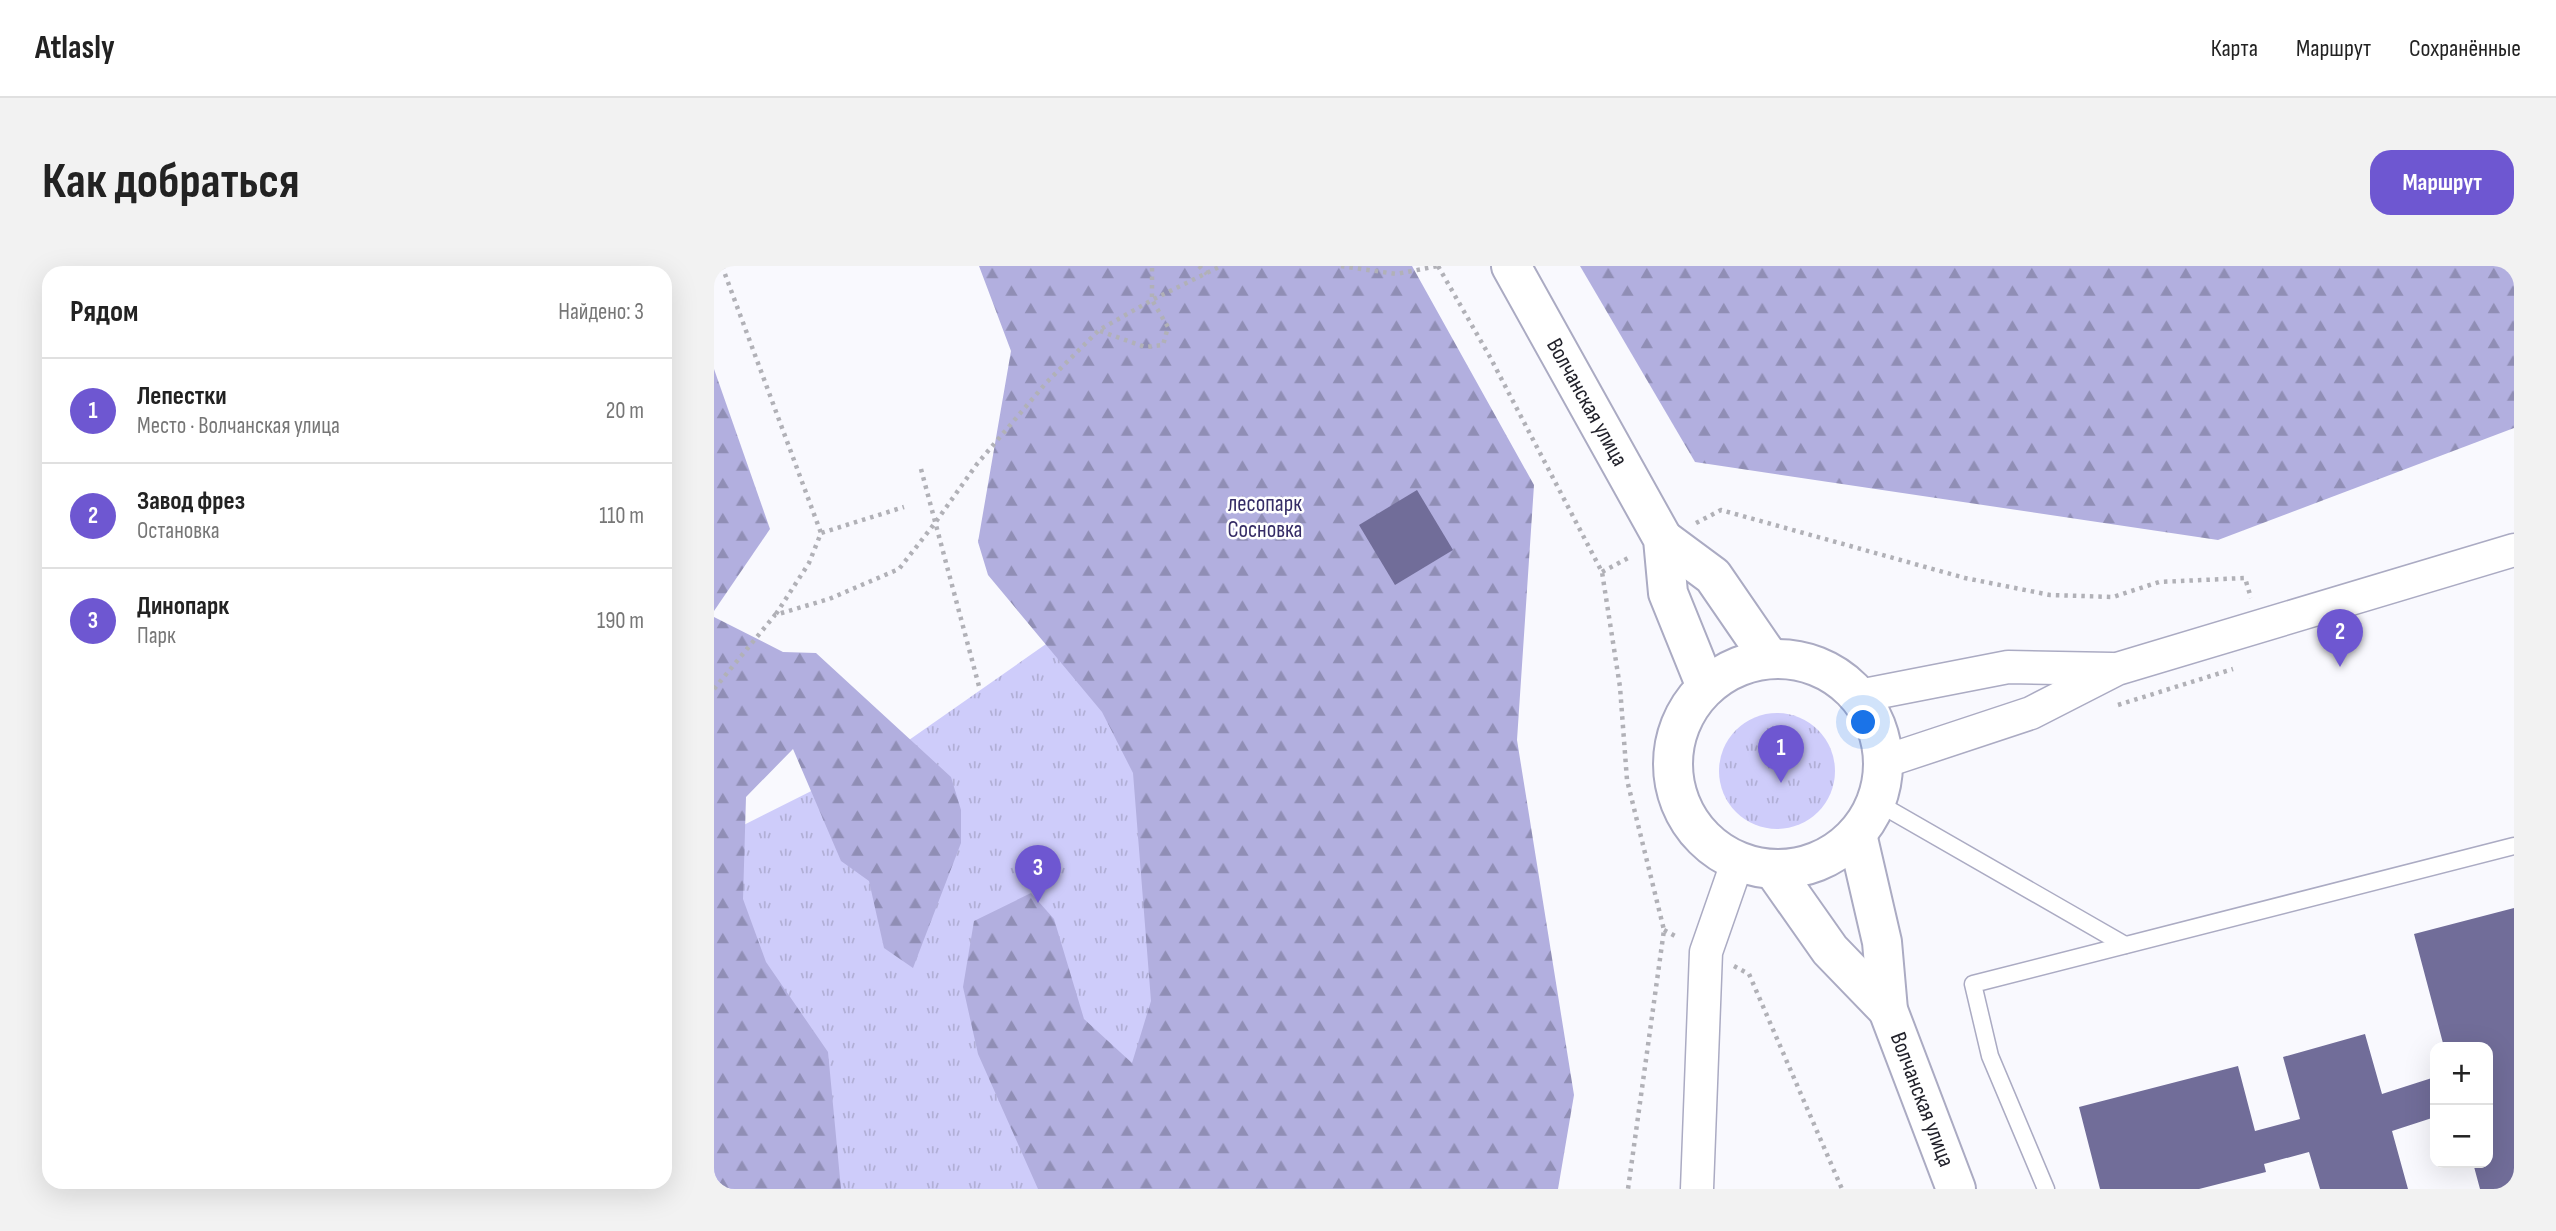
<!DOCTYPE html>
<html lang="ru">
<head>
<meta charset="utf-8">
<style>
	:root { --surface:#fff; --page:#f2f2f2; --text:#222; --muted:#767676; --line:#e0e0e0; --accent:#6e57d1 }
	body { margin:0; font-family:"Sofia Sans Condensed",sans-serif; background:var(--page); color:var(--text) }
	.controls { position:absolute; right:21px; bottom:21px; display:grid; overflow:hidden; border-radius:14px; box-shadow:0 7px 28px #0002 }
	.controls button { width:63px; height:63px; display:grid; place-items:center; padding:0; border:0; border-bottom:2px solid var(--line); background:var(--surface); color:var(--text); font:35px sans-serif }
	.you { position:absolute; left:1150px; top:457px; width:24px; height:24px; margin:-18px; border:5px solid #fff; border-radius:50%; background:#1a73e8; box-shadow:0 0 0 10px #1a73e833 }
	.badge { display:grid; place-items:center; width:46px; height:46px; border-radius:50%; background:var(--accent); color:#fff; font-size:23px; font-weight:700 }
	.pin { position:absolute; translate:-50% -58px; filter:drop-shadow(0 2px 4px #0008) }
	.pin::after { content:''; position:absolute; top:37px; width:24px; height:21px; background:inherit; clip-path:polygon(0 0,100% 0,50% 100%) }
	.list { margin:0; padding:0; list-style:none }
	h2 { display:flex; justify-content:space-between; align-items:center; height:91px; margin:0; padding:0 28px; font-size:30px }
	h2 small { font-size:23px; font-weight:400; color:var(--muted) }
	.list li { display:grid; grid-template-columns:46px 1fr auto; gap:21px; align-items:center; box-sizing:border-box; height:105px; padding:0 28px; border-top:2px solid var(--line) }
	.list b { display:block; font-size:26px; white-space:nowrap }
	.list p { margin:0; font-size:23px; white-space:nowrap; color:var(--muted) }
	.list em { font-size:23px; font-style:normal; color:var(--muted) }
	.map { position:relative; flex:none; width:1800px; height:923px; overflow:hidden; border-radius:21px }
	header { display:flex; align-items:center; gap:42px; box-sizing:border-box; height:98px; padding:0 35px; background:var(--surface); border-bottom:2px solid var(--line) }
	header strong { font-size:33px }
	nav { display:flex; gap:38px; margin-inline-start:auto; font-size:24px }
	.intro { display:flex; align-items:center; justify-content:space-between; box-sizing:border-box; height:168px; padding:0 42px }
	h1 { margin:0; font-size:49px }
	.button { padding:18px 32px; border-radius:21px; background:var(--accent); color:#fff; font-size:24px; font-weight:700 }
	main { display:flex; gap:42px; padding:0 42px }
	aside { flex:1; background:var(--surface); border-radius:21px; box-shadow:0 7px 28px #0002 }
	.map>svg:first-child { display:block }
	.grass { fill:url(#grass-tufts) }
	.forest { fill:url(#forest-firs) }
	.building { fill:#716d99 }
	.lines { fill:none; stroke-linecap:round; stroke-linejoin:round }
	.lane-casing { stroke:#ababc3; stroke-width:19 }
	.street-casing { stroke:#ababc3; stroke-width:35 }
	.primary-casing { stroke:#ababc3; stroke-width:42 }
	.path { stroke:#b1b1b7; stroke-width:4.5; stroke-dasharray:3.5 5; stroke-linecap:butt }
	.lane { stroke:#fff; stroke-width:16 }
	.street { stroke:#fff; stroke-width:32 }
	.primary { stroke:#fff; stroke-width:38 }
	.labels { text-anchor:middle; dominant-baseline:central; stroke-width:5; stroke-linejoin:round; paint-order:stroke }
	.street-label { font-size:23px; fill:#22222b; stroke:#fff }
	.park-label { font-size:23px; fill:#352c66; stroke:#fff }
</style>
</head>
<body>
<header>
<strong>Atlasly</strong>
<nav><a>Карта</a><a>Маршрут</a><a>Сохранённые</a></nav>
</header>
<div class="intro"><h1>Как добраться</h1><a class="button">Маршрут</a></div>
<main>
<aside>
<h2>Рядом<small>Найдено: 3</small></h2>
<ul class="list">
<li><span class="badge">1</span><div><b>Лепестки</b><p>Место · Волчанская улица</p></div><em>20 m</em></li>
<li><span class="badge">2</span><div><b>Завод фрез</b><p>Остановка</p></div><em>110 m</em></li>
<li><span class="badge">3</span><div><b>Динопарк</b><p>Парк</p></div><em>190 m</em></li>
</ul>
</aside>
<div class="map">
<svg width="1800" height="923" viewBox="0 0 1800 923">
	<defs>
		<pattern id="grass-tufts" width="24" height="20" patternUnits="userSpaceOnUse" patternTransform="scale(1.75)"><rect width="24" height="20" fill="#ceccfa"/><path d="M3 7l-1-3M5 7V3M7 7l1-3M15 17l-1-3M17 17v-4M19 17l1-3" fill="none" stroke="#b1afd6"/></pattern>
		<pattern id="forest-firs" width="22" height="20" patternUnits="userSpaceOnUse" patternTransform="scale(1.75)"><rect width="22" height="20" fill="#b2afdf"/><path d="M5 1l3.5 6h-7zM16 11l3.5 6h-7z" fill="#908eb5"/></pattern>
	</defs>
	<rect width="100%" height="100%" fill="#f9f9fe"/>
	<g class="grass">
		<path d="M512,252L639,923H0V574L185,481Z"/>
		<circle cx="1063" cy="505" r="58"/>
	</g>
	<g class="forest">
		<path d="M265,0H698L820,219L803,474L860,829L844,923H324L264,788L249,721L260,655L317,627L340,653L370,753L418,797L437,735L419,507L388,446L274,309L264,276L297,85Z"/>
		<path d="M866,0H1800V162L1504,274L981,196Z"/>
		<path d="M0,103L56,263L0,345Z"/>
		<path d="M0,351L69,386L102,387L237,511L247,544V577L199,702L170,682L155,615L127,595L79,483L32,531L29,633L52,696L114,786L127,923H0Z"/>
	</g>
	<g class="building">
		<path d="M703,224L739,284L681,319L645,259Z"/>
		<path d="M1800,642V923H1766L1759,897H1774V781H1730L1700,668Z"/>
		<path d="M1651,768L1668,828L1721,811V851L1678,865L1694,923H1606L1595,886L1550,898L1552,906L1485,923H1386L1365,841L1524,800L1541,865L1586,853L1569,791Z"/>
	</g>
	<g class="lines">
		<defs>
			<g id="lane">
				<path d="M1162,536L1411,679"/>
				<path d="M1332,923L1276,790L1259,718L1800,580"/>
			</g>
			<g id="street">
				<path d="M1145,430L1294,401L1398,403"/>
				<path d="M1172,495L1317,447L1403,403L1800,284"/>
				<path d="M983,923L992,686L1023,597"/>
			</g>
			<g id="primary">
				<path id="s1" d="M797,0L949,273L954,327L992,421"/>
				<path d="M949,273L999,310L1056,393"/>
				<circle cx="1064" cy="498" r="105"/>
				<path id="s2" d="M1143,568L1168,676L1174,744L1242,923"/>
				<path d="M1059,603L1116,684L1174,744"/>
			</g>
		</defs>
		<use href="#lane" class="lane-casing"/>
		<use href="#street" class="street-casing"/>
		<use href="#primary" class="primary-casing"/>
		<g class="path">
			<path d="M8,0L107,267"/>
			<path d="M485,0L493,8"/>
			<path d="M627,0L682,8L724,0"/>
			<path d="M724,0L776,91L888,306L906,421L913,514L950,664L914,923"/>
			<path d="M386,65L431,81L449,79L454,61L438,34V0"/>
			<path d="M207,203L266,424"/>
			<path d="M982,257L1007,244L1251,312L1336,329L1399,331L1445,316L1531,312L1537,332"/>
			<path d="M888,306L918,290"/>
			<path d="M62,348L95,297L107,267L190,241"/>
			<path d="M0,423L61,349L115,333L185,303L221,257L263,198L332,117L385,64L438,34L507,0"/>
			<path d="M1404,439L1519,403"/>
			<path d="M950,664L965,672"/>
			<path d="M1020,700L1035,708L1128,923"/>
		</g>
		<use href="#lane" class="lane"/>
		<use href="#street" class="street"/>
		<use href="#primary" class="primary"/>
	</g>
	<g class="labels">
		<g class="street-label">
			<text stroke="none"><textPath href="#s1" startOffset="156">Волчанская улица</textPath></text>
			<text stroke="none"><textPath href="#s2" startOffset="275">Волчанская улица</textPath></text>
		</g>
		<g class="park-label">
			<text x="551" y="238">лесопарк<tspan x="551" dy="26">Сосновка</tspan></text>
		</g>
	</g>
</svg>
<div class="controls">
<button>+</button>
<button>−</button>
</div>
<div class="you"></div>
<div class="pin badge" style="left:1067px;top:517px">1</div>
<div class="pin badge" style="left:1626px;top:401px">2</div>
<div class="pin badge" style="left:324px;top:637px">3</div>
</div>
</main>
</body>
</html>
